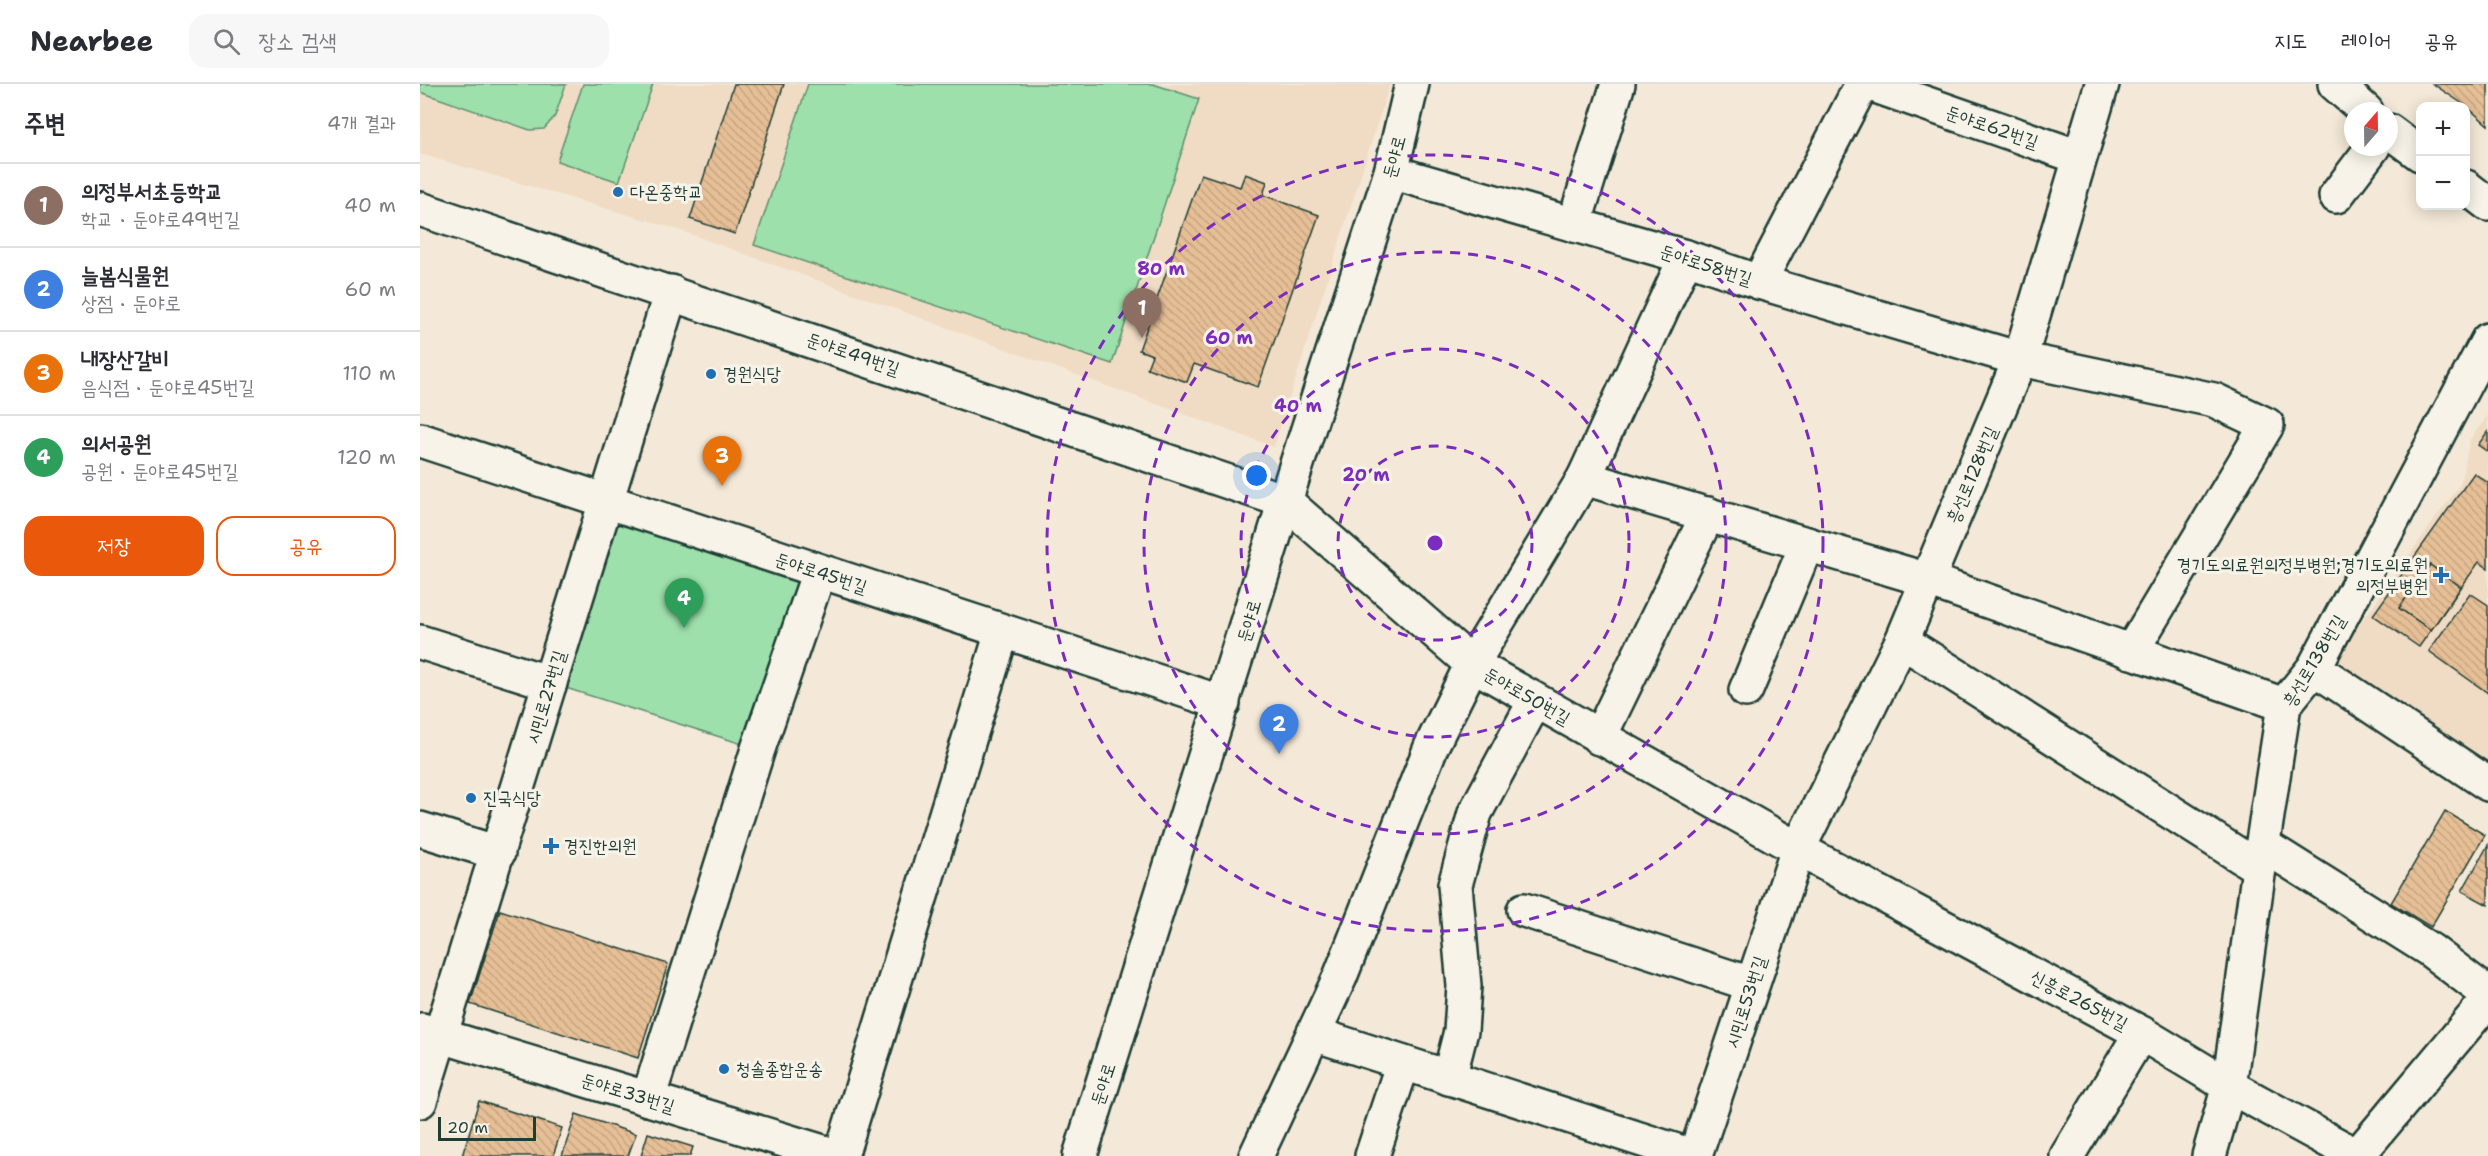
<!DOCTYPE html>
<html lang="ko">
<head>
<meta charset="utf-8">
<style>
	:root { --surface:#fff; --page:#f7f7f7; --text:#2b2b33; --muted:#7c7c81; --line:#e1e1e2; --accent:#ea580c }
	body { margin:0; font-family:"Shantell Sans","Poor Story",sans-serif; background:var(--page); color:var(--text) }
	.controls { position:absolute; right:18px; top:18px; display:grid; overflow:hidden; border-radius:12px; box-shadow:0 3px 15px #0003 }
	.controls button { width:54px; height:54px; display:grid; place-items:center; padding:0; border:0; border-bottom:2px solid var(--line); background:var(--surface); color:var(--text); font:30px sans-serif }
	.compass { position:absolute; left:1924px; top:18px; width:54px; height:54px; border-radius:50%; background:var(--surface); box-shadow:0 3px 15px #0003; rotate:20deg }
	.scale { position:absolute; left:18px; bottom:15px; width:98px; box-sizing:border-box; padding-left:6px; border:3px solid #1f3d34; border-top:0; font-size:16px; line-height:21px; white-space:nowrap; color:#1f3d34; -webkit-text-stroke:4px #f7f3e8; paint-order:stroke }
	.you { position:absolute; left:837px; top:392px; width:21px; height:21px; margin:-15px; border:4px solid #fff; border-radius:50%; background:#1a73e8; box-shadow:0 0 0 9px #1a73e833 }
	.badge { display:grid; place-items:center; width:39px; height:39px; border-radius:50%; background:var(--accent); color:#fff; font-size:20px; font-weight:700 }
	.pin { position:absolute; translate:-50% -50px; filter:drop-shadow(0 2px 3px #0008) }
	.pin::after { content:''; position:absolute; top:32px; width:21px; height:18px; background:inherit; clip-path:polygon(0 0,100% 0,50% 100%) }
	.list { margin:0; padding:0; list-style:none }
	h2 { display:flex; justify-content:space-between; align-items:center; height:78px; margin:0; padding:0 24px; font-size:26px }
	h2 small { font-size:20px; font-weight:400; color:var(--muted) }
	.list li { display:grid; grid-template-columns:39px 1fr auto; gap:18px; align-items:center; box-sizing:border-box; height:84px; padding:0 24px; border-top:2px solid var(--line) }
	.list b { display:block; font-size:22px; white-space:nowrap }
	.list p { margin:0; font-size:20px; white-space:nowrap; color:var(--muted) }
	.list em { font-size:20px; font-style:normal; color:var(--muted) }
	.actions { display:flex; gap:12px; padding:18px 24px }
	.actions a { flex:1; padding:14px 0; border:2px solid var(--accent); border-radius:18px; text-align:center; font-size:21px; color:var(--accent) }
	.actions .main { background:var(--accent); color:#fff }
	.icon { flex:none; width:33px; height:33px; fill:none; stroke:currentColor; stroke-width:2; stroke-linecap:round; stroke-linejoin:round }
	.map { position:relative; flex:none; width:2068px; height:1072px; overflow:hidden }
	header { display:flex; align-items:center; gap:36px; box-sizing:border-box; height:84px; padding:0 30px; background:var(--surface); border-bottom:2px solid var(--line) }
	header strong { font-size:28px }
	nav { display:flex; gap:33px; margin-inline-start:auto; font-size:21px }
	.search { width:420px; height:54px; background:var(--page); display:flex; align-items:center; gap:15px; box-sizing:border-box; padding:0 21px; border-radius:18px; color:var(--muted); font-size:22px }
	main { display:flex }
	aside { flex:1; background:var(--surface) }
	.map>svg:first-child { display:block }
	.built { fill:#f0dcc4 }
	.green { fill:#9de0ab; stroke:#5e8e70; stroke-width:1.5 }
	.building { fill:url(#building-back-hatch); stroke:#1f3d34; stroke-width:1.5 }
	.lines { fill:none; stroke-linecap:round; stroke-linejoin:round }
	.minor-casing { stroke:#1f3d34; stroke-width:38 }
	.minor { stroke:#f7f3e8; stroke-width:33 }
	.ring { fill:none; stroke:#7b2cbf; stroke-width:3; stroke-dasharray:10 8 }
	.poi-dot { fill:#1f6fb2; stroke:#f7f3e8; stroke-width:2 }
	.labels { text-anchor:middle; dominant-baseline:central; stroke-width:6; stroke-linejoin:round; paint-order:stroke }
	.street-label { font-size:18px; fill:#1f3d34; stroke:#f7f3e8 }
	.poi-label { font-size:18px; fill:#1f3d34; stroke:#f7f3e8; text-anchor:start }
	.centre { fill:#7b2cbf; stroke:#f7f3e8; stroke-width:3 }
	.ring-label { font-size:18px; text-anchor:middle; font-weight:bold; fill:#7b2cbf; stroke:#f7f3e8; stroke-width:6; stroke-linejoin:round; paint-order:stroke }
</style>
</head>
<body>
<header>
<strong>Nearbee</strong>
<div class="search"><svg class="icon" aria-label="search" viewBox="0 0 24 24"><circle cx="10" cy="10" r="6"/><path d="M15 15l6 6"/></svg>장소 검색</div>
<nav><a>지도</a><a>레이어</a><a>공유</a></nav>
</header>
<main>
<aside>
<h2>주변<small>4개 결과</small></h2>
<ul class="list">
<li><span class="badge" style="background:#8d6e63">1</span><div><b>의정부서초등학교</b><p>학교 · 둔야로49번길</p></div><em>40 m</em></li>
<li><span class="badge" style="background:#3f7fe0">2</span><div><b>늘봄식물원</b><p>상점 · 둔야로</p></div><em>60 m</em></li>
<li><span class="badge" style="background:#e8710a">3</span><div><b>내장산갈비</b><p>음식점 · 둔야로45번길</p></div><em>110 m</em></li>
<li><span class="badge" style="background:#2e9e5b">4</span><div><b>의서공원</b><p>공원 · 둔야로45번길</p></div><em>120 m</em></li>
</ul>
<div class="actions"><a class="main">저장</a><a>공유</a></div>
</aside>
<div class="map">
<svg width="2068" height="1072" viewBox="0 0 2068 1072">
	<defs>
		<pattern id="building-back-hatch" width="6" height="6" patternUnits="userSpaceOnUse" patternTransform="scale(1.5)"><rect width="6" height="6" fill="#e6bf96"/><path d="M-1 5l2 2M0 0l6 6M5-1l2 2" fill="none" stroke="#c5a582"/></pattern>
	</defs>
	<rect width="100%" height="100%" fill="#f4e9d8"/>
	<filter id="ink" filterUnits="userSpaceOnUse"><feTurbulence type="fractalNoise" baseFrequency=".0167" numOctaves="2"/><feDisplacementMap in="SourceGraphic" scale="12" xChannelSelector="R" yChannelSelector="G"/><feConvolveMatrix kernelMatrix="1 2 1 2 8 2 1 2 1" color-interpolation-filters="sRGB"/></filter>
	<g filter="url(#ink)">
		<g class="built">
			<path d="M0,0H970L854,363L256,145L0,70Z"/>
			<path d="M2068,331V692L1910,582L2040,400L2050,355Z"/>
		</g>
		<g class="green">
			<path d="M0,0H146L135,32L124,45L110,46L0,8Z"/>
			<path d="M163,0H233L199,98L137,77Z"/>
			<path d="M388,0H733L779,15L692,280L334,161Z"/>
			<path d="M187,416L399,488L338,665L130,599Z"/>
		</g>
		<g class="building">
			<path d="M314,0H364L315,150L270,135Z"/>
			<path d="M2013,0H2068V41L2046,22Z"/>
			<path d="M781,90L820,103L825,90L847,98L843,111L899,131L838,303L774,280L767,298L727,284L732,271L719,266Z"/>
			<path d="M2068,347V368L2058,361Z"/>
			<path d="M2054,389L2068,399V484L2059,478L1999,563L1953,531Z"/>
			<path d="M2010,481L2041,503L2011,546L1979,524Z"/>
			<path d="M2010,481L2041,503L2011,546L1979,524Z"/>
			<path d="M2050,509L2068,521V609L2009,567Z"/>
			<path d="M2025,727L2065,751L2011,843L1971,819Z"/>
			<path d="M2068,761V821L2042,807Z"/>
			<path d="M80,826L248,880L218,974L50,920Z"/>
			<path d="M59,1017L142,1044L133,1072H42Z"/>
			<path d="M156,1030L216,1050L208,1072H142Z"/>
			<path d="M228,1049L273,1063L270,1072H221Z"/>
		</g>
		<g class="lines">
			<defs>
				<g id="minor">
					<path d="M1450,0L1659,73"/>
					<path d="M1915,0L1946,27"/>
					<path d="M1969,47L2000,70"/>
					<path d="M971,88L1266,173L1339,198L1600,275L1794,316L1847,341L1711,568"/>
					<path d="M2046,103L2068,120"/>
					<path d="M1916,112L1953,63"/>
					<path d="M0,125L865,417L1052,580L1378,765L1721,949L1809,1002L1937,1072"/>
					<path d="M1154,141L1198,0"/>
					<path d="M1339,198L1442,0"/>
					<path d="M0,356L803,619"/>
					<path d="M1164,394L1508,496L1864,621"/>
					<path d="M1482,557L1839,784"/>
					<path d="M0,558L130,599"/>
					<path d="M1894,584L2068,700"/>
					<path d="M1326,606L1387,460"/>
					<path d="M1179,654L1288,430"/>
					<path d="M0,745L78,769"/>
					<path d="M1843,761L2010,866L2068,910"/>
					<path d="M1104,826L1331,900"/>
					<path d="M2,946L416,1072"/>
					<path d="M894,950L1272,1072"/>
					<path d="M1029,994L1041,947L1044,902L1035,801L1055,729L1115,617"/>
					<path d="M228,1015L338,665L399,488"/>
					<path d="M0,1017L251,208"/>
					<path d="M421,1072L582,548"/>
					<path d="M660,1072L865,417L971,88L992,0"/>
					<path d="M836,1072L920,893L1011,663L1052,580L1164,394L1266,173"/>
					<path d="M952,1072L983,979"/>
					<path d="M1275,1072L1378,765L1482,557L1600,275L1682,0"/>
					<path d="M1647,1072L1721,949"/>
					<path d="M1789,1072L1809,1002L1839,784L1864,621L1894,584L2068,256"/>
					<path d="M1937,1072L2068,916"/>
				</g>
			</defs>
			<use href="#minor" class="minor-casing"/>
			<use href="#minor" class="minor"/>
		</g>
	</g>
	<g class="ring">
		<circle cx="1015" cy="459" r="97"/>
		<circle cx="1015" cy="459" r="194"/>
		<circle cx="1015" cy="459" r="291"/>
		<circle cx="1015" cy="459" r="388"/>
	</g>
	<g class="poi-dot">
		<circle cx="198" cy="108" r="6"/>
		<circle cx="291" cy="290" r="6"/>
		<path d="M2018 482h6v6h6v6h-6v6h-6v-6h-6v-6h6z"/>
		<circle cx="51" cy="714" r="6"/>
		<path d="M128 753h6v6h6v6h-6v6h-6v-6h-6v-6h6z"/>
		<circle cx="304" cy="985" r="6"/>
	</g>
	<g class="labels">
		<g class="street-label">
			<text transform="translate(1572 43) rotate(19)">둔야로62번길</text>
			<text transform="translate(974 73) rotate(-75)">둔야로</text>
			<text transform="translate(1286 181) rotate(18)">둔야로58번길</text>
			<text transform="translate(433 270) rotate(19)">둔야로49번길</text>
			<text transform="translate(1552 391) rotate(-67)">흥선로128번길</text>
			<text transform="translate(401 489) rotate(18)">둔야로45번길</text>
			<text transform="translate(829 537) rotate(-73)">둔야로</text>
			<text transform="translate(1894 577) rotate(-59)">흥선로138번길</text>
			<text transform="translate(1107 612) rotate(30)">둔야로50번길</text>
			<text transform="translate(126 613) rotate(-73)">시민로27번길</text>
			<text transform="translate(1659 916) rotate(28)">신흥로265번길</text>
			<text transform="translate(1326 918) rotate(-72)">시민로53번길</text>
			<text transform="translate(683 1000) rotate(-72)">둔야로</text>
			<text transform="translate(208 1009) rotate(17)">둔야로33번길</text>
		</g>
		<g class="poi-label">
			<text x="210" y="108">다온중학교</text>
			<text x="303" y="290">경원식당</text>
			<text x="2008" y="481" text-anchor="end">경기도의료원의정부병원;경기도의료원<tspan x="2008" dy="21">의정부병원</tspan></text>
			<text x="63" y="714">진국식당</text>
			<text x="144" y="762">경진한의원</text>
			<text x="316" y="985">청솔종합운송</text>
		</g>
	</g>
	<circle cx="1015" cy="459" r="9" class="centre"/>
	<g class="ring-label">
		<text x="741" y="191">80 m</text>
		<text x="809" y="260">60 m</text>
		<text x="878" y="328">40 m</text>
		<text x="946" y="397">20 m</text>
	</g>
</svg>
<div class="controls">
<button>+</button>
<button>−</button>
</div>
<svg class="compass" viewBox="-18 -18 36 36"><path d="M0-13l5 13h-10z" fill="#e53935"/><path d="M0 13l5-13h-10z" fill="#7c7c81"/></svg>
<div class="scale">20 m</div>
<div class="you"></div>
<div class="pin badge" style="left:722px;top:254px;background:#8d6e63">1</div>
<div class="pin badge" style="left:859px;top:670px;background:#3f7fe0">2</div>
<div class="pin badge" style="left:302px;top:402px;background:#e8710a">3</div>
<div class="pin badge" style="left:264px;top:544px;background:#2e9e5b">4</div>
</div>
</main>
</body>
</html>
